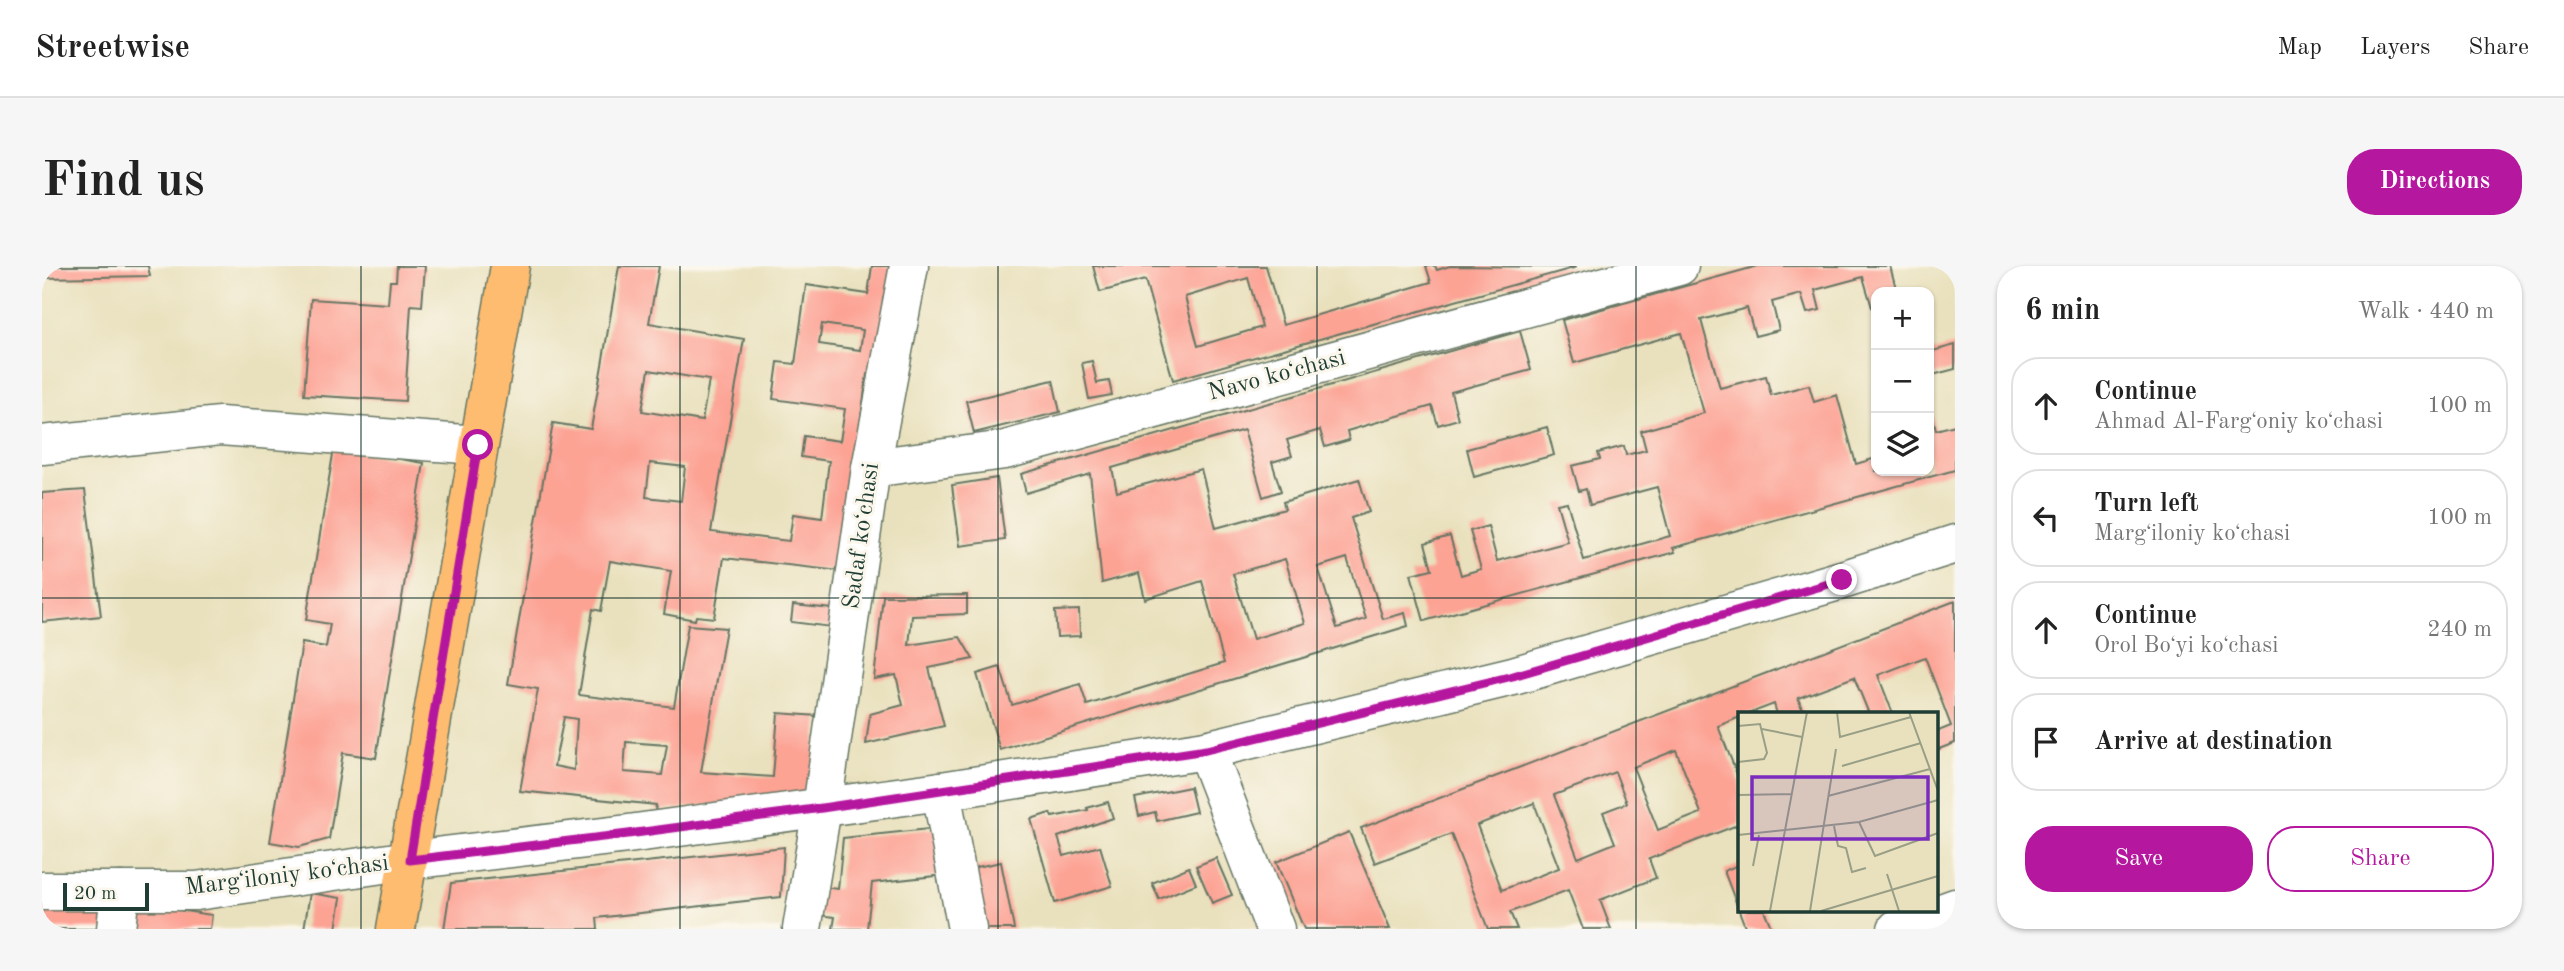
<!DOCTYPE html>
<html lang="en">
<head>
<meta charset="utf-8">
<style>
	:root { --surface:#fff; --page:#f6f6f6; --text:#222; --muted:#767676; --line:#e0e0e0; --accent:#b5179e }
	body { margin:0; font-family:"Old Standard TT",serif; background:var(--page); color:var(--text) }
	.controls { position:absolute; right:21px; top:21px; display:grid; overflow:hidden; border-radius:14px; box-shadow:0 2px 5px #0004 }
	.controls button { width:63px; height:63px; display:grid; place-items:center; padding:0; border:0; border-bottom:2px solid var(--line); background:var(--surface); color:var(--text); font:35px sans-serif }
	.scale { position:absolute; left:21px; bottom:18px; width:86px; box-sizing:border-box; padding-left:7px; border:4px solid #1f3d34; border-top:0; font-size:19px; line-height:24px; white-space:nowrap; color:#1f3d34; -webkit-text-stroke:5px #fbf7ec; paint-order:stroke }
	.stop { position:absolute; width:21px; height:21px; margin:-16px; border:5px solid #b5179e; border-radius:50%; background:#fff }
	.stop.end { background:#b5179e; border-color:#fff; box-shadow:0 2px 7px #0008 }
	.list { margin:0; padding:0; list-style:none }
	h2 { display:flex; justify-content:space-between; align-items:center; height:91px; margin:0; padding:0 28px; font-size:30px }
	h2 small { font-size:23px; font-weight:400; color:var(--muted) }
	.list li { display:grid; grid-template-columns:46px 1fr auto; gap:21px; align-items:center; box-sizing:border-box; height:98px; margin:0 14px 14px; padding:0 14px; border:2px solid var(--line); border-radius:28px }
	.list b { display:block; font-size:26px; white-space:nowrap }
	.list p { margin:0; font-size:23px; white-space:nowrap; color:var(--muted) }
	.list em { font-size:23px; font-style:normal; color:var(--muted) }
	.actions { display:flex; gap:14px; padding:21px 28px }
	.actions a { flex:1; padding:16px 0; border:2px solid var(--accent); border-radius:28px; text-align:center; font-size:24px; color:var(--accent) }
	.actions .main { background:var(--accent); color:#fff }
	.icon { flex:none; width:38px; height:38px; fill:none; stroke:currentColor; stroke-width:2; stroke-linecap:round; stroke-linejoin:round }
	.map { position:relative; flex:none; width:1913px; height:663px; overflow:hidden; border-radius:28px }
	header { display:flex; align-items:center; gap:42px; box-sizing:border-box; height:98px; padding:0 35px; background:var(--surface); border-bottom:2px solid var(--line) }
	header strong { font-size:33px }
	nav { display:flex; gap:38px; margin-inline-start:auto; font-size:24px }
	.intro { display:flex; align-items:center; justify-content:space-between; box-sizing:border-box; height:168px; padding:0 42px }
	h1 { margin:0; font-size:49px }
	.button { padding:18px 32px; border-radius:28px; background:var(--accent); color:#fff; font-size:24px; font-weight:700 }
	main { display:flex; gap:42px; padding:0 42px }
	aside { flex:1; background:var(--surface); border-radius:28px; box-shadow:0 2px 5px #0004 }
	.map>svg:first-child { display:block }
	.building { fill:#fca394; fill-rule:evenodd }
	.lines { fill:none; stroke-linecap:round; stroke-linejoin:round }
	.minor-casing { stroke:#667664; stroke-width:41 }
	.major-casing { stroke:#667664; stroke-width:41 }
	.minor { stroke:#fff; stroke-width:38 }
	.major { stroke:#febc70; stroke-width:38 }
	.route { stroke:#b5179e; stroke-width:9 }
	.grid { fill:none; stroke:#1f3d34; stroke-width:2; stroke-opacity:0.55 }
	.labels { text-anchor:middle; dominant-baseline:central; stroke-width:6; stroke-linejoin:round; paint-order:stroke }
	.street-label { font-size:24px; fill:#1f3d34; stroke:#fbf7ec }
	.inset-road { fill:none; stroke:#989f86; stroke-width:2 }
	.view { fill:#7b2cbf; fill-opacity:0.15; stroke:#7b2cbf; stroke-width:3.5 }
	.inset-edge { fill:none; stroke:#1f3d34; stroke-width:3.5 }
</style>
</head>
<body>
<header>
<strong>Streetwise</strong>
<nav><a>Map</a><a>Layers</a><a>Share</a></nav>
</header>
<div class="intro"><h1>Find us</h1><a class="button">Directions</a></div>
<main>
<div class="map">
<svg width="1913" height="663" viewBox="0 0 1913 663">
	<rect width="100%" height="100%" fill="#fbf7ec"/>
	<filter id="ink" filterUnits="userSpaceOnUse"><feTurbulence type="fractalNoise" baseFrequency=".0143" numOctaves="2"/><feDisplacementMap in="SourceGraphic" scale="14" xChannelSelector="R" yChannelSelector="G"/><feConvolveMatrix kernelMatrix="1 2 1 2 8 2 1 2 1" color-interpolation-filters="sRGB"/></filter>
	<filter id="wash" filterUnits="userSpaceOnUse"><feTurbulence type="fractalNoise" baseFrequency=".00686" numOctaves="4" result="noise"/><feDisplacementMap in="SourceGraphic" scale="28" xChannelSelector="R" yChannelSelector="G"/><feGaussianBlur stdDeviation="1.57" result="paint"/><feColorMatrix in="noise" values="0 0 0 0 0 0 0 0 0 0 0 0 0 0 0 0 0 1.4 0 .05"/><feComposite in="paint" operator="in"/></filter>
	<g filter="url(#wash)">
		<rect width="100%" height="100%" fill="#e9e1bd"/>
		<g id="blocks">
			<g class="building">
				<path d="M0,0H106L108,10L1,12Z"/>
				<path d="M355,0H383L380,40L369,39L363,135L262,129L269,33L346,38L348,15H354Z"/>
				<path d="M577,0H617L607,57L702,73L669,266L747,275L751,248L780,252L787,195L759,191L762,170L798,175L803,143L731,133L736,96L753,98L764,19L826,28L830,0H851L836,109L825,108L798,305L682,292L672,352L654,350L653,354L622,348L629,305L568,295L559,345L551,343L537,429L632,441L646,359L684,362L659,506L731,511L736,447L776,450L770,529L613,545L614,539L478,525L496,423L466,418L511,157L549,163ZM780,58L821,64L818,84L777,78ZM607,104L667,114L660,155L600,145ZM608,197L643,201L639,235L604,231ZM522,451L535,453L532,504L512,500ZM584,476L625,479L620,509L582,506Z"/>
				<path d="M1051,0H1224L1241,59L1389,16L1384,0H1393L1395,4L1408,0L1535,1L1131,114L1103,14L1058,26ZM1206,12L1220,61L1156,80L1143,31Z"/>
				<path d="M1716,0H1848L1855,26H1834V55L1821,11L1773,24L1778,44L1765,47L1759,28L1730,36L1737,64L1713,70L1705,42L1659,54L1678,122L1724,110L1729,129L1767,119L1772,136L1795,129L1814,198L1834,192V205H1887L1888,140L1894,164L1913,159V204L1631,282L1633,286L1382,355L1369,308L1390,303L1383,277L1408,270L1419,309L1439,303L1428,265L1446,260L1455,295L1526,276L1515,238L1525,236L1542,294L1628,270L1615,221L1548,239L1544,223L1537,225L1530,200L1558,193L1556,187L1582,180L1584,189L1604,184L1599,165L1662,147L1639,67L1532,97L1520,54Z"/>
				<path d="M1478,65L1489,104L1409,126L1416,153L1396,159L1390,140L1305,165L1307,174L1283,181L1278,164L1245,174L1250,190L1230,196L1239,225L1221,231L1202,164L1070,202L1075,226L1159,203L1174,262L1243,243L1241,236L1317,213L1327,246L1309,252L1341,353L1363,347L1366,360L958,484L935,408L958,401L970,439L1038,418L1045,439L1182,397L1160,315L1103,333L1097,307L1060,317L1048,208L984,227L979,208ZM1305,292L1324,353L1295,362L1276,301ZM1243,293L1263,357L1211,373L1191,308Z"/>
				<path d="M1913,79V103L1887,110V86Z"/>
				<path d="M1050,95L1055,117L1067,115L1070,129L1047,133L1040,97Z"/>
				<path d="M1011,114L1018,146L932,167L924,135Z"/>
				<path d="M1505,161L1512,189L1432,211L1425,183Z"/>
				<path d="M292,182L382,197L334,492L301,487L287,573L257,581L228,576L260,377L284,381L288,358L264,354Z"/>
				<path d="M955,212L963,274L918,280L910,219Z"/>
				<path d="M43,224L59,350L0,356V227Z"/>
				<path d="M925,329V348L870,350L867,379L918,371L931,393L887,402L902,460L824,478L828,448L861,439L854,409L832,413L841,330Z"/>
				<path d="M1913,335V477L1894,484V466L1909,460L1883,391L1836,409L1851,448H1827L1812,411L1756,432L1762,448H1735L1732,438L1706,448H1698V451L1676,460L1698,516V558L1607,593L1614,612L1558,634L1569,663H1541L1526,624L1468,646L1475,663H1446L1409,568L1333,597L1319,562ZM1634,484L1659,547L1616,564L1591,501ZM1573,506L1585,537L1561,546L1573,577L1536,592L1512,529ZM1492,537L1517,602L1460,624L1435,559Z"/>
				<path d="M751,339L791,343L789,361L749,356Z"/>
				<path d="M1037,344L1038,370L1015,371L1013,345Z"/>
				<path d="M1148,521L1154,546L1115,555L1113,546L1097,550L1093,532Z"/>
				<path d="M1066,536L1071,552L1016,571L1022,590L1058,580L1070,620L1013,637L989,553L1008,547L1010,551L1046,544L1045,542Z"/>
				<path d="M896,562L902,609L830,617L825,663H791L793,651L777,649L780,621L796,623L801,572Z"/>
				<path d="M1307,566L1348,663H1262L1234,596Z"/>
				<path d="M742,581L739,631L555,652L556,663H402L409,617Z"/>
				<path d="M1174,592L1190,629L1170,637L1154,600Z"/>
				<path d="M959,596L972,663H936L925,603Z"/>
				<path d="M1698,598V644H1722L1730,663H1704L1682,605Z"/>
				<path d="M1147,601L1154,618L1117,633L1110,617Z"/>
				<path d="M268,627L299,632L294,663H262Z"/>
				<path d="M0,633L70,635L68,663H0Z"/>
				<path d="M87,637L170,649L168,663H82Z"/>
			</g>
		</g>
	</g>
	<g filter="url(#ink)">
		<use href="#blocks" fill-opacity="0" stroke="#667664" stroke-width="2"/>
		<g class="lines">
			<defs>
				<g id="minor">
					<path d="M0,179L178,160L436,179"/>
					<path d="M829,202L963,184L1637,0"/>
					<path d="M1164,484L1233,663"/>
					<path d="M899,525L925,663"/>
					<path d="M0,625H154L368,594L586,568L899,525L1164,484L1471,410L1800,314L1913,278"/>
					<path d="M74,663L78,625"/>
					<path d="M760,663L780,542L829,202L867,0"/>
					<path d="M1855,663L1913,642"/>
				</g>
				<path id="major" d="M354,663L468,0"/>
			</defs>
			<use href="#minor" class="minor-casing"/>
			<use href="#major" class="major-casing"/>
			<use href="#minor" class="minor"/>
			<use href="#major" class="major"/>
		</g>
	</g>
	<g class="lines" filter="url(#ink)">
		<path class="route" d="M436,179L368,594L586,568L780,542L1164,484L1471,410L1800,314"/>
	</g>
	<path class="grid" d="M319,0V663M638,0V663M956,0V663M1275,0V663M1594,0V663M0,332H1913"/>
	<g class="labels">
		<g class="street-label">
			<text transform="translate(1235 110) rotate(-15)">Navo koʻchasi</text>
			<text transform="translate(820 270) rotate(-82)">Sadaf koʻchasi</text>
			<text transform="translate(245 610) rotate(-7)">Margʻiloniy koʻchasi</text>
		</g>
	</g>
	<g transform="translate(1696 446)">
		<rect width="200" height="200" fill="#e9e1bd"/>
		<path class="inset-road" d="M99,0L102,25L173,5M171,0L200,79M0,14L22,12L29,41L26,47L0,50M24,17L64,25M104,54L183,31M0,83L54,82M90,84L192,57M121,110L137,144L200,121M96,114L100,134L108,136L114,160L128,156M0,123L121,110L200,88M15,154L21,123M149,162L161,199M32,199L69,0M72,199L98,37M83,199L200,164"/>
		<path class="view" d="M14,65H190V127H14Z"/>
		<rect width="200" height="200" class="inset-edge"/>
	</g>
</svg>
<div class="controls">
<button>+</button>
<button>−</button>
<button><svg class="icon" aria-label="layers" viewBox="0 0 24 24"><path d="M12 4l9 5-9 5-9-5zM3 14l9 5 9-5"/></svg></button>
</div>
<div class="scale">20 m</div>
<div class="stop" style="left:436px;top:179px"></div>
<div class="stop end" style="left:1800px;top:314px"></div>
</div>
<aside>
<h2>6 min<small>Walk · 440 m</small></h2>
<ul class="list">
<li><svg class="icon" aria-label="ahead" viewBox="0 0 24 24"><path d="M12 20V5M6 11l6-6 6 6"/></svg><div><b>Continue</b><p>Ahmad Al-Fargʻoniy koʻchasi</p></div><em>100 m</em></li>
<li><svg class="icon" aria-label="left" viewBox="0 0 24 24"><path d="M17 20v-9H6M10 6l-5 5 5 5"/></svg><div><b>Turn left</b><p>Margʻiloniy koʻchasi</p></div><em>100 m</em></li>
<li><svg class="icon" aria-label="ahead" viewBox="0 0 24 24"><path d="M12 20V5M6 11l6-6 6 6"/></svg><div><b>Continue</b><p>Orol Boʻyi koʻchasi</p></div><em>240 m</em></li>
<li><svg class="icon" aria-label="arrive" viewBox="0 0 24 24"><path d="M6 21V4h12l-3 4 3 4H6"/></svg><div><b>Arrive at destination</b></div></li>
</ul>
<div class="actions"><a class="main">Save</a><a>Share</a></div>
</aside>
</main>
</body>
</html>
